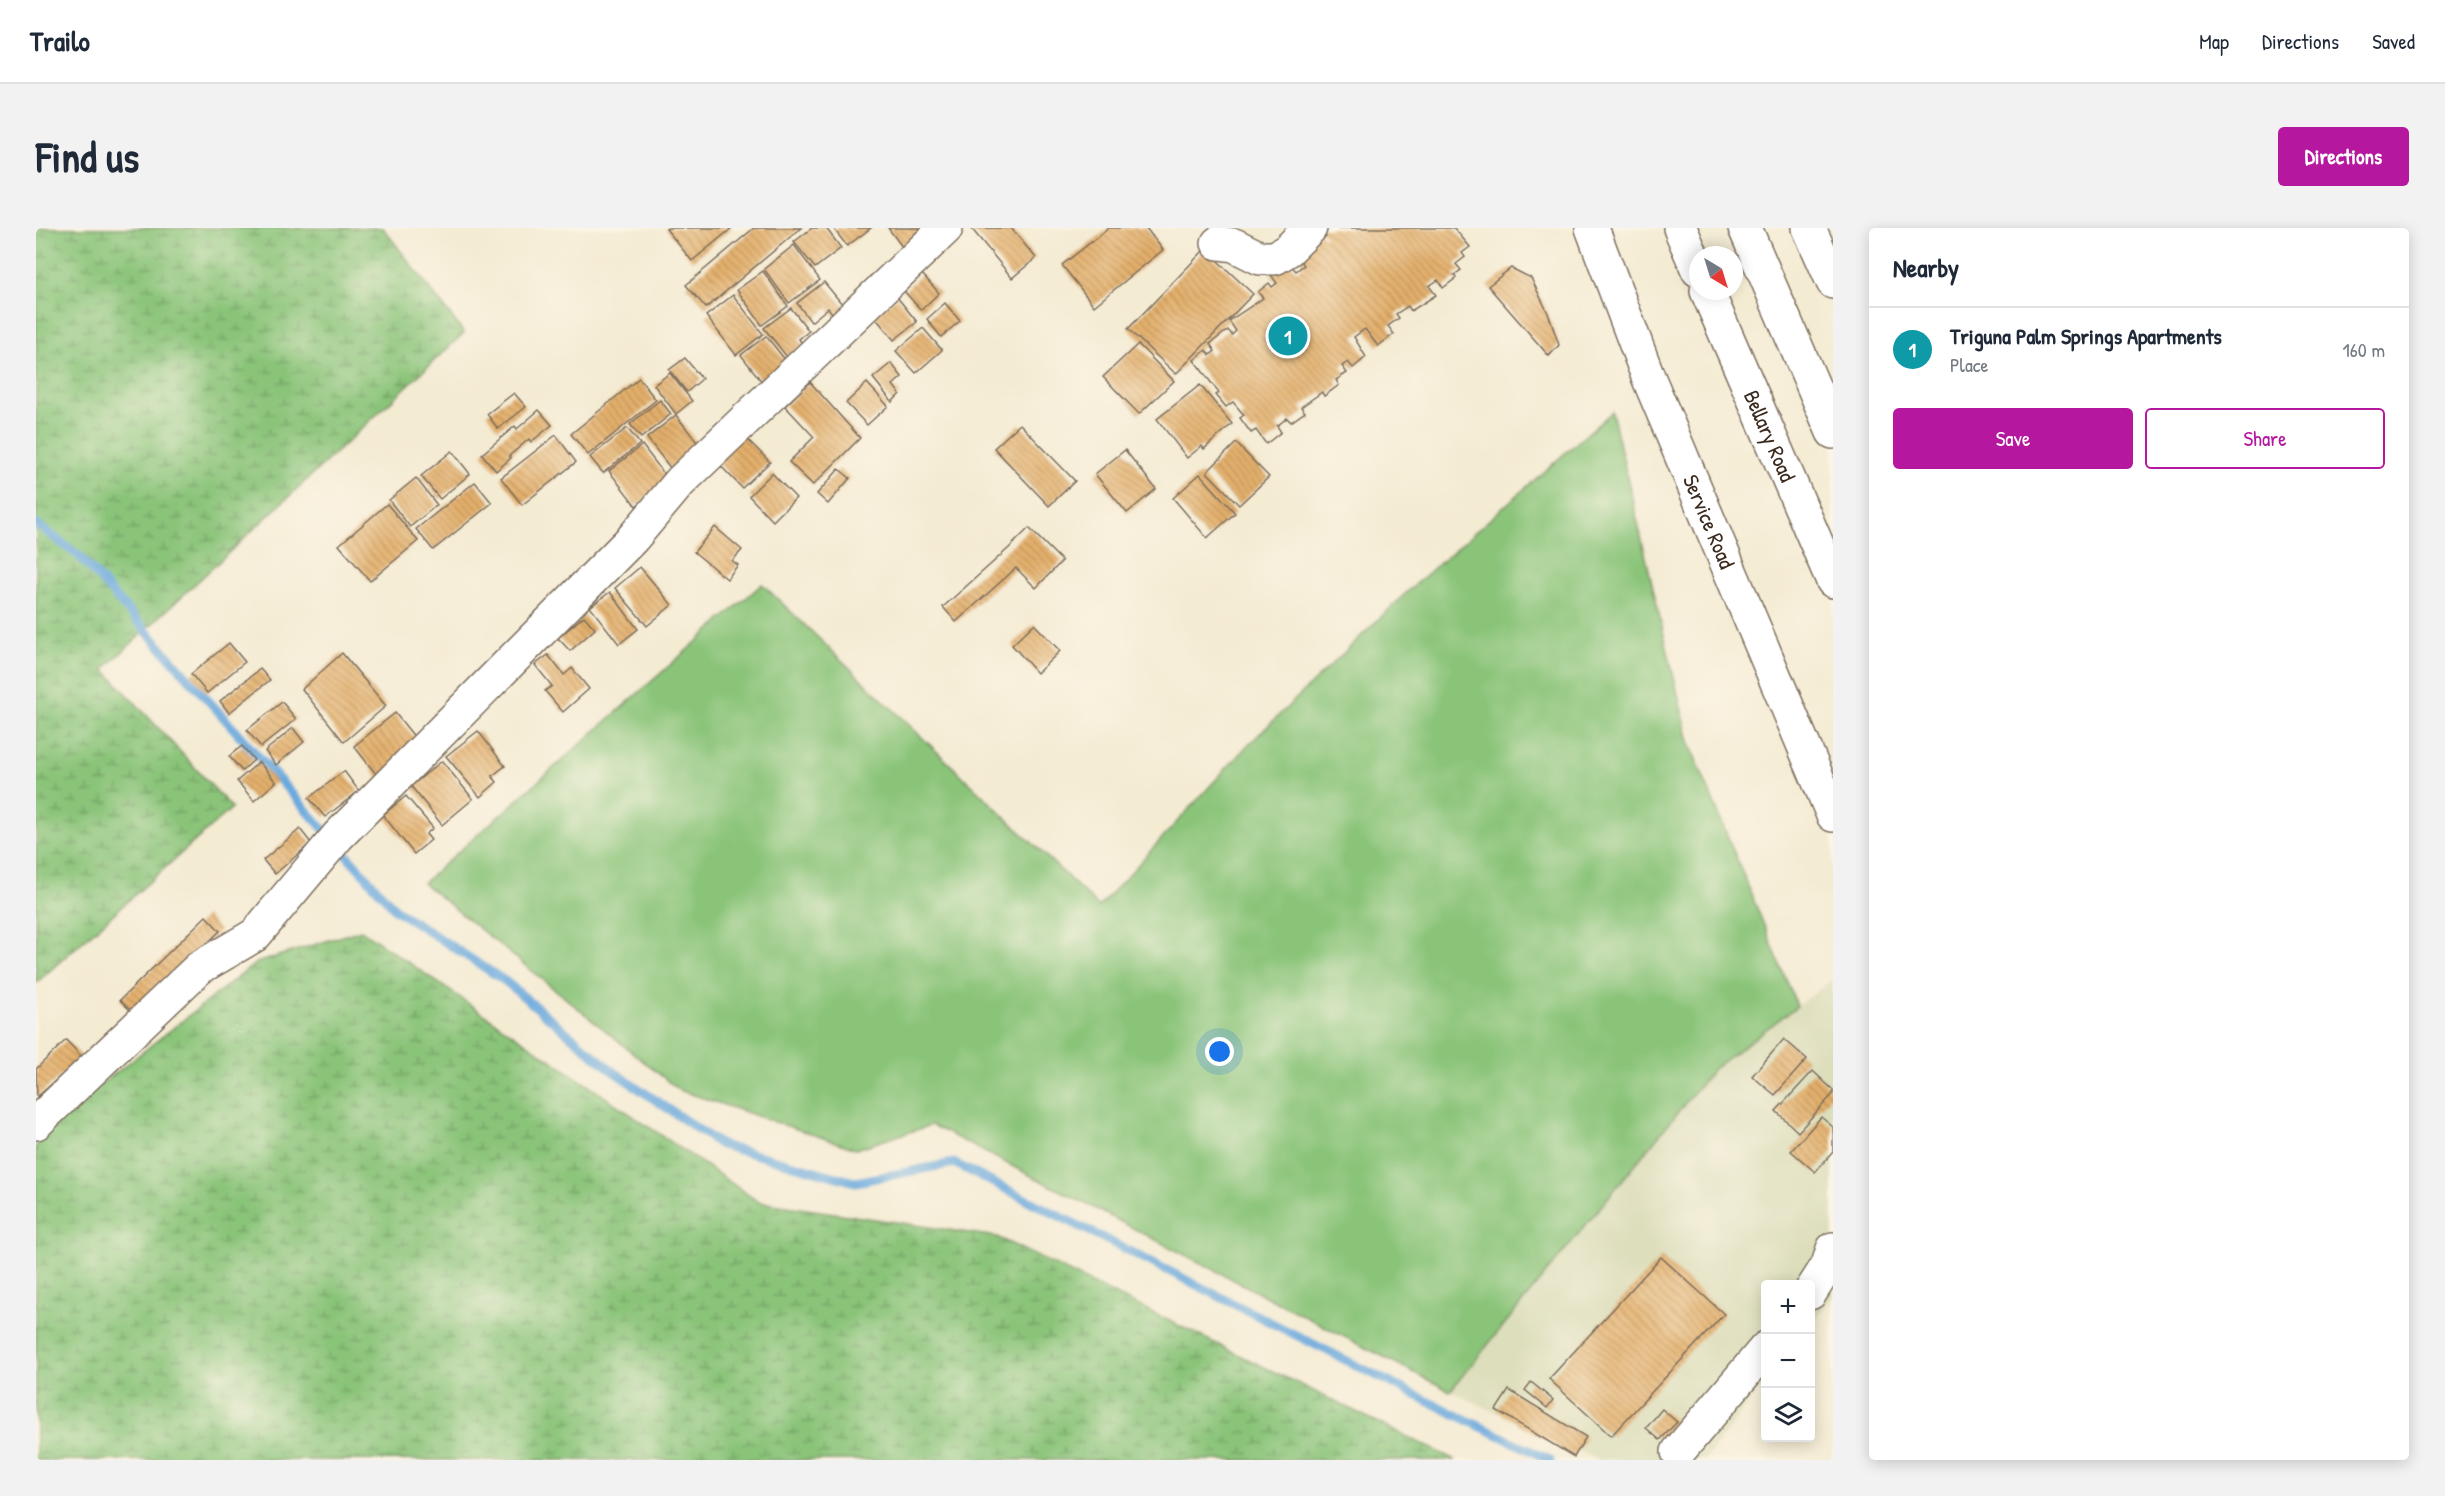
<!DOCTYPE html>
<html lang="en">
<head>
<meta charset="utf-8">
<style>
	:root { --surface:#fff; --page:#f2f2f3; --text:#1f2937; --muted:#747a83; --line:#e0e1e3; --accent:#b5179e }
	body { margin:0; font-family:"Patrick Hand",sans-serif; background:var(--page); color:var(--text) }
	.controls { position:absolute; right:18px; bottom:18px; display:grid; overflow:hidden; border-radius:6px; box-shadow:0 3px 15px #0003 }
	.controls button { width:54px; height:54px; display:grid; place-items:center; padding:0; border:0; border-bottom:2px solid var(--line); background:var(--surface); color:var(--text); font:30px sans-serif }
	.compass { position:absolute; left:1653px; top:18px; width:54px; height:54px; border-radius:50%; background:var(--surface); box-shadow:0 3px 15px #0003; rotate:142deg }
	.you { position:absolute; left:1184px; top:824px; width:21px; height:21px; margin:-15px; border:4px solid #fff; border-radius:50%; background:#1a73e8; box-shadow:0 0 0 9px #1a73e833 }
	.badge { display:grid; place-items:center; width:39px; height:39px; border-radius:50%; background:var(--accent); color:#fff; font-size:20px; font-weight:700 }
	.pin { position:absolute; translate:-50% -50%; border:3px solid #fff; box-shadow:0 2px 6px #0006 }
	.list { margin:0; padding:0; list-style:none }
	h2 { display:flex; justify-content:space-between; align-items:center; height:78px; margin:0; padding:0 24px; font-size:26px }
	h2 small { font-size:20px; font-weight:400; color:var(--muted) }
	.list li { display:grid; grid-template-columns:39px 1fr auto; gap:18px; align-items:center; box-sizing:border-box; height:84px; padding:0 24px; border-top:2px solid var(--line) }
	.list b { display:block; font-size:22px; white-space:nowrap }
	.list p { margin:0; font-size:20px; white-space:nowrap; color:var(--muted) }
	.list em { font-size:20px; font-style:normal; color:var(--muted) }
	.actions { display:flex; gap:12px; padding:18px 24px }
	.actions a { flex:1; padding:14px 0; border:2px solid var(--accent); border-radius:6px; text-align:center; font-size:21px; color:var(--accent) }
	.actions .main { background:var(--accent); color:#fff }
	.icon { flex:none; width:33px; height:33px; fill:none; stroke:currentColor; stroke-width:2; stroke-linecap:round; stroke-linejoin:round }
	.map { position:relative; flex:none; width:1797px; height:1232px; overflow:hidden; border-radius:6px }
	header { display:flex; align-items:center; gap:36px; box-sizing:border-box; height:84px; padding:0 30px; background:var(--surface); border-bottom:2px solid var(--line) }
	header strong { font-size:28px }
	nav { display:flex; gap:33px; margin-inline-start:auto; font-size:21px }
	.intro { display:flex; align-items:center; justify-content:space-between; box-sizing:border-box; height:144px; padding:0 36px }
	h1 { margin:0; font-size:42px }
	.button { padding:15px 27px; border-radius:6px; background:var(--accent); color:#fff; font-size:21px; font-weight:700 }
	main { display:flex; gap:36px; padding:0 36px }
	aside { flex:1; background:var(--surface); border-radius:6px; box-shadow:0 3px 15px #0003 }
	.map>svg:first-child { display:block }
	.built { fill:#dddebc }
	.grass { fill:#8ac479; stroke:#62774c; stroke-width:1.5 }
	.wetland { fill:url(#wetland-marsh); stroke:#62774c; stroke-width:1.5 }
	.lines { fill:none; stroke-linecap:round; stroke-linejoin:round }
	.stream { stroke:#6aa9dd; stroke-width:9 }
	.building { fill:url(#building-back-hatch) }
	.minor-casing { stroke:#7c6e5d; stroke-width:36 }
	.major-casing { stroke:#7c6e5d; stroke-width:36 }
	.highway-casing { stroke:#7c6e5d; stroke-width:36 }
	.minor { stroke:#fff; stroke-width:33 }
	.major { stroke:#fff; stroke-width:33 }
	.highway { stroke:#fff; stroke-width:33 }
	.labels { text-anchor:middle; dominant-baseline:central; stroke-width:6; stroke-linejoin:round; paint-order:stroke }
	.street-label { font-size:22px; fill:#3b2a1e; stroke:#fcf5e5 }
</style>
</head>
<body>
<header>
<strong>Trailo</strong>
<nav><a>Map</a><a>Directions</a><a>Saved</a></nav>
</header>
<div class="intro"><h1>Find us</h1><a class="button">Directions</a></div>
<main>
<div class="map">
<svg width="1797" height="1232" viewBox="0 0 1797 1232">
	<defs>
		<pattern id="wetland-marsh" width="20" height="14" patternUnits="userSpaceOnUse" patternTransform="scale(1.5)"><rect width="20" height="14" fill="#8ac479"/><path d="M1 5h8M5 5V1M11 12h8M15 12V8" fill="none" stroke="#729f63"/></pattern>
		<pattern id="building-back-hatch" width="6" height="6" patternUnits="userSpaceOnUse" patternTransform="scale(1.5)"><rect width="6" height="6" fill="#e4b06c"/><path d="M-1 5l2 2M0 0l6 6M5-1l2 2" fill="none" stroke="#ba8f58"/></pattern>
	</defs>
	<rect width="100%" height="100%" fill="#fcf5e5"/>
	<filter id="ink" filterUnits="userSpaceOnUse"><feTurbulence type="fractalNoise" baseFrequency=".0167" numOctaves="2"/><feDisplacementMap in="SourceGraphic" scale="12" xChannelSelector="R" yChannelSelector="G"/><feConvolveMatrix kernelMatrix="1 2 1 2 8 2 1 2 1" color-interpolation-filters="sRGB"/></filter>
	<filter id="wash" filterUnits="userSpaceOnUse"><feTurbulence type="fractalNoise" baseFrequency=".008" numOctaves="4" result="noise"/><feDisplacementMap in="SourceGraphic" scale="24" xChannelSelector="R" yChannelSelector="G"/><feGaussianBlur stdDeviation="1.35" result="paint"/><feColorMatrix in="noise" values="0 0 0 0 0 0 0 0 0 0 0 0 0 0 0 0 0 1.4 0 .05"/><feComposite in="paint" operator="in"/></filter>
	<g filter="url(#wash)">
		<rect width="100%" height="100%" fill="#f4ebd3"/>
		<path class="built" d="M1797,751V1068L1775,1097L1774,1056H1730L1729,1154L1669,1232H1562L1414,1163L1677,841Z"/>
		<path class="grass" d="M1576,184L1653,514L1761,778L1677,841L1414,1163L896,897L820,921L643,862L387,655L726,356L1063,679L1209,520L1373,362Z"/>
		<g class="wetland">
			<path d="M0,0H347L428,105L68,441L196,580L0,755Z"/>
			<path d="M325,702L723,974L961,1009L1419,1232H0V918L40,876L220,735Z"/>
		</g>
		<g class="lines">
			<path class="stream" d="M0,296L43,328L360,682L469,753L577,843L685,917L819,954L918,935L1379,1167L1514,1232"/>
		</g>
		<g id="blocks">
			<g class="building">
				<path d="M632,0H696L656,33L630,1Z"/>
				<path d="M718,0H765L670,80L650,57Z"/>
				<path d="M776,0H790L805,20L779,40L758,14Z"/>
				<path d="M797,0H835L811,18Z"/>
				<path d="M852,0H894L870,24Z"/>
				<path d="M935,0H975L1000,30L976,50Z"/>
				<path d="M1073,0H1110L1127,22L1058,78L1026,37Z"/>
				<path d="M1283,0H1418L1434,19L1426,25L1429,29L1420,36L1425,42L1418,47L1420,50L1407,60L1402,52L1393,58L1400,67L1375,83L1372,78L1360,86L1363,90L1352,98L1358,106L1342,118L1329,101L1318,109L1330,129L1317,140L1312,134L1306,138L1311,145L1300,152L1303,157L1288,168L1286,164L1265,179L1269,184L1255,194L1251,190L1241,198L1245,204L1230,216L1220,202L1215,205L1204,190L1208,187L1197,174L1190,179L1180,167L1183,165L1158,132L1170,122L1174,127L1179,123L1174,116L1192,102L1196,107L1200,103L1193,93L1227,70L1222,64L1233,55L1236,59L1241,55L1235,47L1252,34L1260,43L1268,37L1257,23L1283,4L1288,10L1290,9Z"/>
				<path d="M758,17L784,52L753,75L728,41Z"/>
				<path d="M1169,21L1217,66L1140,146L1092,101Z"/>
				<path d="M1475,40L1495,50L1512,85L1523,117L1513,128L1452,58Z"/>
				<path d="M727,43L752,78L726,97L701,62Z"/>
				<path d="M886,46L903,65L885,82L868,63Z"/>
				<path d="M788,54L811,82L800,90L792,80L775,94L761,75Z"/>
				<path d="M697,67L727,106L700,127L670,88Z"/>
				<path d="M861,69L881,94L858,112L838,88Z"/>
				<path d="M909,75L924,93L905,109L891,91Z"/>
				<path d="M755,80L773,103L763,111L767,117L751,129L728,100Z"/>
				<path d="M887,100L906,122L880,145L860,123Z"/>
				<path d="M730,108L755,139L730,159L705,127Z"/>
				<path d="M1102,116L1138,153L1103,186L1067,149Z"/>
				<path d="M649,130L666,151L651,164L633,142Z"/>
				<path d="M855,135L866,149L857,157L864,166L856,174L837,150Z"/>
				<path d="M634,145L656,173L640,186L618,157Z"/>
				<path d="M603,150L620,172L552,227L535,206Z"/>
				<path d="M774,154L824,210L777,257L753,234L778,209L749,178Z"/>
				<path d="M831,155L852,178L831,197L810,175Z"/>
				<path d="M1164,157L1196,196L1168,221L1166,218L1151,230L1121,191Z"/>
				<path d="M478,165L490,179L462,201L451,186Z"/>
				<path d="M624,172L635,186L605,210L594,196Z"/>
				<path d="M503,182L516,197L495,214L493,211L473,228L475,230L460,243L446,226L479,198L481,201Z"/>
				<path d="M640,187L664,218L635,241L611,210Z"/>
				<path d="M984,196L1039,253L1013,278L958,220Z"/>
				<path d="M591,200L604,216L567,245L554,229Z"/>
				<path d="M520,207L540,234L486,277L465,250Z"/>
				<path d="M707,207L734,234L706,260L680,233Z"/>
				<path d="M1200,215L1233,249L1203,277L1171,244Z"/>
				<path d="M606,217L633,252L600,278L573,243Z"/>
				<path d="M1089,222L1120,261L1091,285L1059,246Z"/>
				<path d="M416,223L434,246L404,271L385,248Z"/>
				<path d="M803,241L814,250L792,276L781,266Z"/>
				<path d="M736,245L760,270L737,293L713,268Z"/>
				<path d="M1164,246L1199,285L1171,310L1137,270Z"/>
				<path d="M380,250L401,277L374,299L353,272Z"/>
				<path d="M439,254L456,275L397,322L380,301Z"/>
				<path d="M351,276L382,313L334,353L303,317Z"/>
				<path d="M679,299L706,322L696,333L702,337L691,351L658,324Z"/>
				<path d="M993,300L1026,333L1000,360L980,340L920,394L907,379L973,320Z"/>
				<path d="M604,339L636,377L611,398L579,360Z"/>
				<path d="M574,364L602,401L583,416L554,379Z"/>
				<path d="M548,388L559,401L534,423L522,410Z"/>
				<path d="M998,396L1024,423L1001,445L976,417Z"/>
				<path d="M193,415L209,434L171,465L155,446Z"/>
				<path d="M306,425L350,478L308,514L266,461Z"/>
				<path d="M512,427L528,447L536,440L553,461L527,484L509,463L516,458L499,437Z"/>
				<path d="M224,441L234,452L193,485L184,473Z"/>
				<path d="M246,474L260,491L225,519L211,502Z"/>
				<path d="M359,485L385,517L343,550L318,518Z"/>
				<path d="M257,500L268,514L240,537L229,523Z"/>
				<path d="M442,503L469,538L456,548L461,554L444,569L410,528Z"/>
				<path d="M206,518L218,532L206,543L193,528Z"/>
				<path d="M406,533L437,571L406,597L375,558Z"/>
				<path d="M223,534L240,554L218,573L201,553Z"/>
				<path d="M308,543L323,563L289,589L273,570Z"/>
				<path d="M370,568L397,600L390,606L395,612L378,626L347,587Z"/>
				<path d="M264,601L275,615L239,646L227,632Z"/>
				<path d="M170,688L184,703L98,786L84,772Z"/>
				<path d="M1748,811L1771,831L1739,867L1716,848Z"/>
				<path d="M30,812L46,829L1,869L0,841Z"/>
				<path d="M1777,843L1797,862V866L1762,904L1740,883Z"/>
				<path d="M1785,889L1797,899V924L1779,944L1755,923Z"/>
				<path d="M1625,1029L1688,1086L1575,1208L1513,1151Z"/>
				<path d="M1495,1154L1517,1172L1511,1180L1489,1162Z"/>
				<path d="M1473,1162L1550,1209L1538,1229L1460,1182Z"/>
				<path d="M1626,1181L1641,1194L1624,1212L1610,1200Z"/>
			</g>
		</g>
	</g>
	<g filter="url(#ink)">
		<use href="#blocks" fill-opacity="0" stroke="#7c6e5d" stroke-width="1.5"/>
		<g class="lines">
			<defs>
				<g id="minor">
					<path d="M1182,15L1198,17L1224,30H1239L1252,22L1274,0"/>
					<path d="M0,895L163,740L219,707L302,608L597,310L644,254L910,0"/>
					<path d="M1774,1065L1792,1037L1797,1021"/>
					<path d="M1642,1224L1730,1120"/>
				</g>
				<g id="major">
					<path id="s1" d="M1556,0L1613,151L1797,587"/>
					<path d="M1773,0L1797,54"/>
				</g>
				<g id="highway">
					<path d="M1644,0L1662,42"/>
					<path d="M1709,0L1797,204"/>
					<path id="s2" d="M1671,63L1797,353"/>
				</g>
			</defs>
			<use href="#minor" class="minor-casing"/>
			<use href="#major" class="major-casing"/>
			<use href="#highway" class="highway-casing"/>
			<use href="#minor" class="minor"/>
			<use href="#major" class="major"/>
			<use href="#highway" class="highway"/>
		</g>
	</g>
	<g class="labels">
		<g class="street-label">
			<text stroke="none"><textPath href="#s2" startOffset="158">Bellary Road</textPath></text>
			<text stroke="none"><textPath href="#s1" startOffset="316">Service Road</textPath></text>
		</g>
	</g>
</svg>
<div class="controls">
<button>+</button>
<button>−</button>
<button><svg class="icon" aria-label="layers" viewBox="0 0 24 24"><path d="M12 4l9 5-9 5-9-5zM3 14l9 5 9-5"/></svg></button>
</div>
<svg class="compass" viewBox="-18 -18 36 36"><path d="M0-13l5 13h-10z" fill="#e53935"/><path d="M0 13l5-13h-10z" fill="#747a83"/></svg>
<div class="you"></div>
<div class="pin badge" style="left:1252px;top:108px;background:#0f9aa8">1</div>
</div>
<aside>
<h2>Nearby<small></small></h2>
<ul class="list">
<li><span class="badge" style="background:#0f9aa8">1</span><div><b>Triguna Palm Springs Apartments</b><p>Place</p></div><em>160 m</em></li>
</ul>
<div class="actions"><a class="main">Save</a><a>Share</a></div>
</aside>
</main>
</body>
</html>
